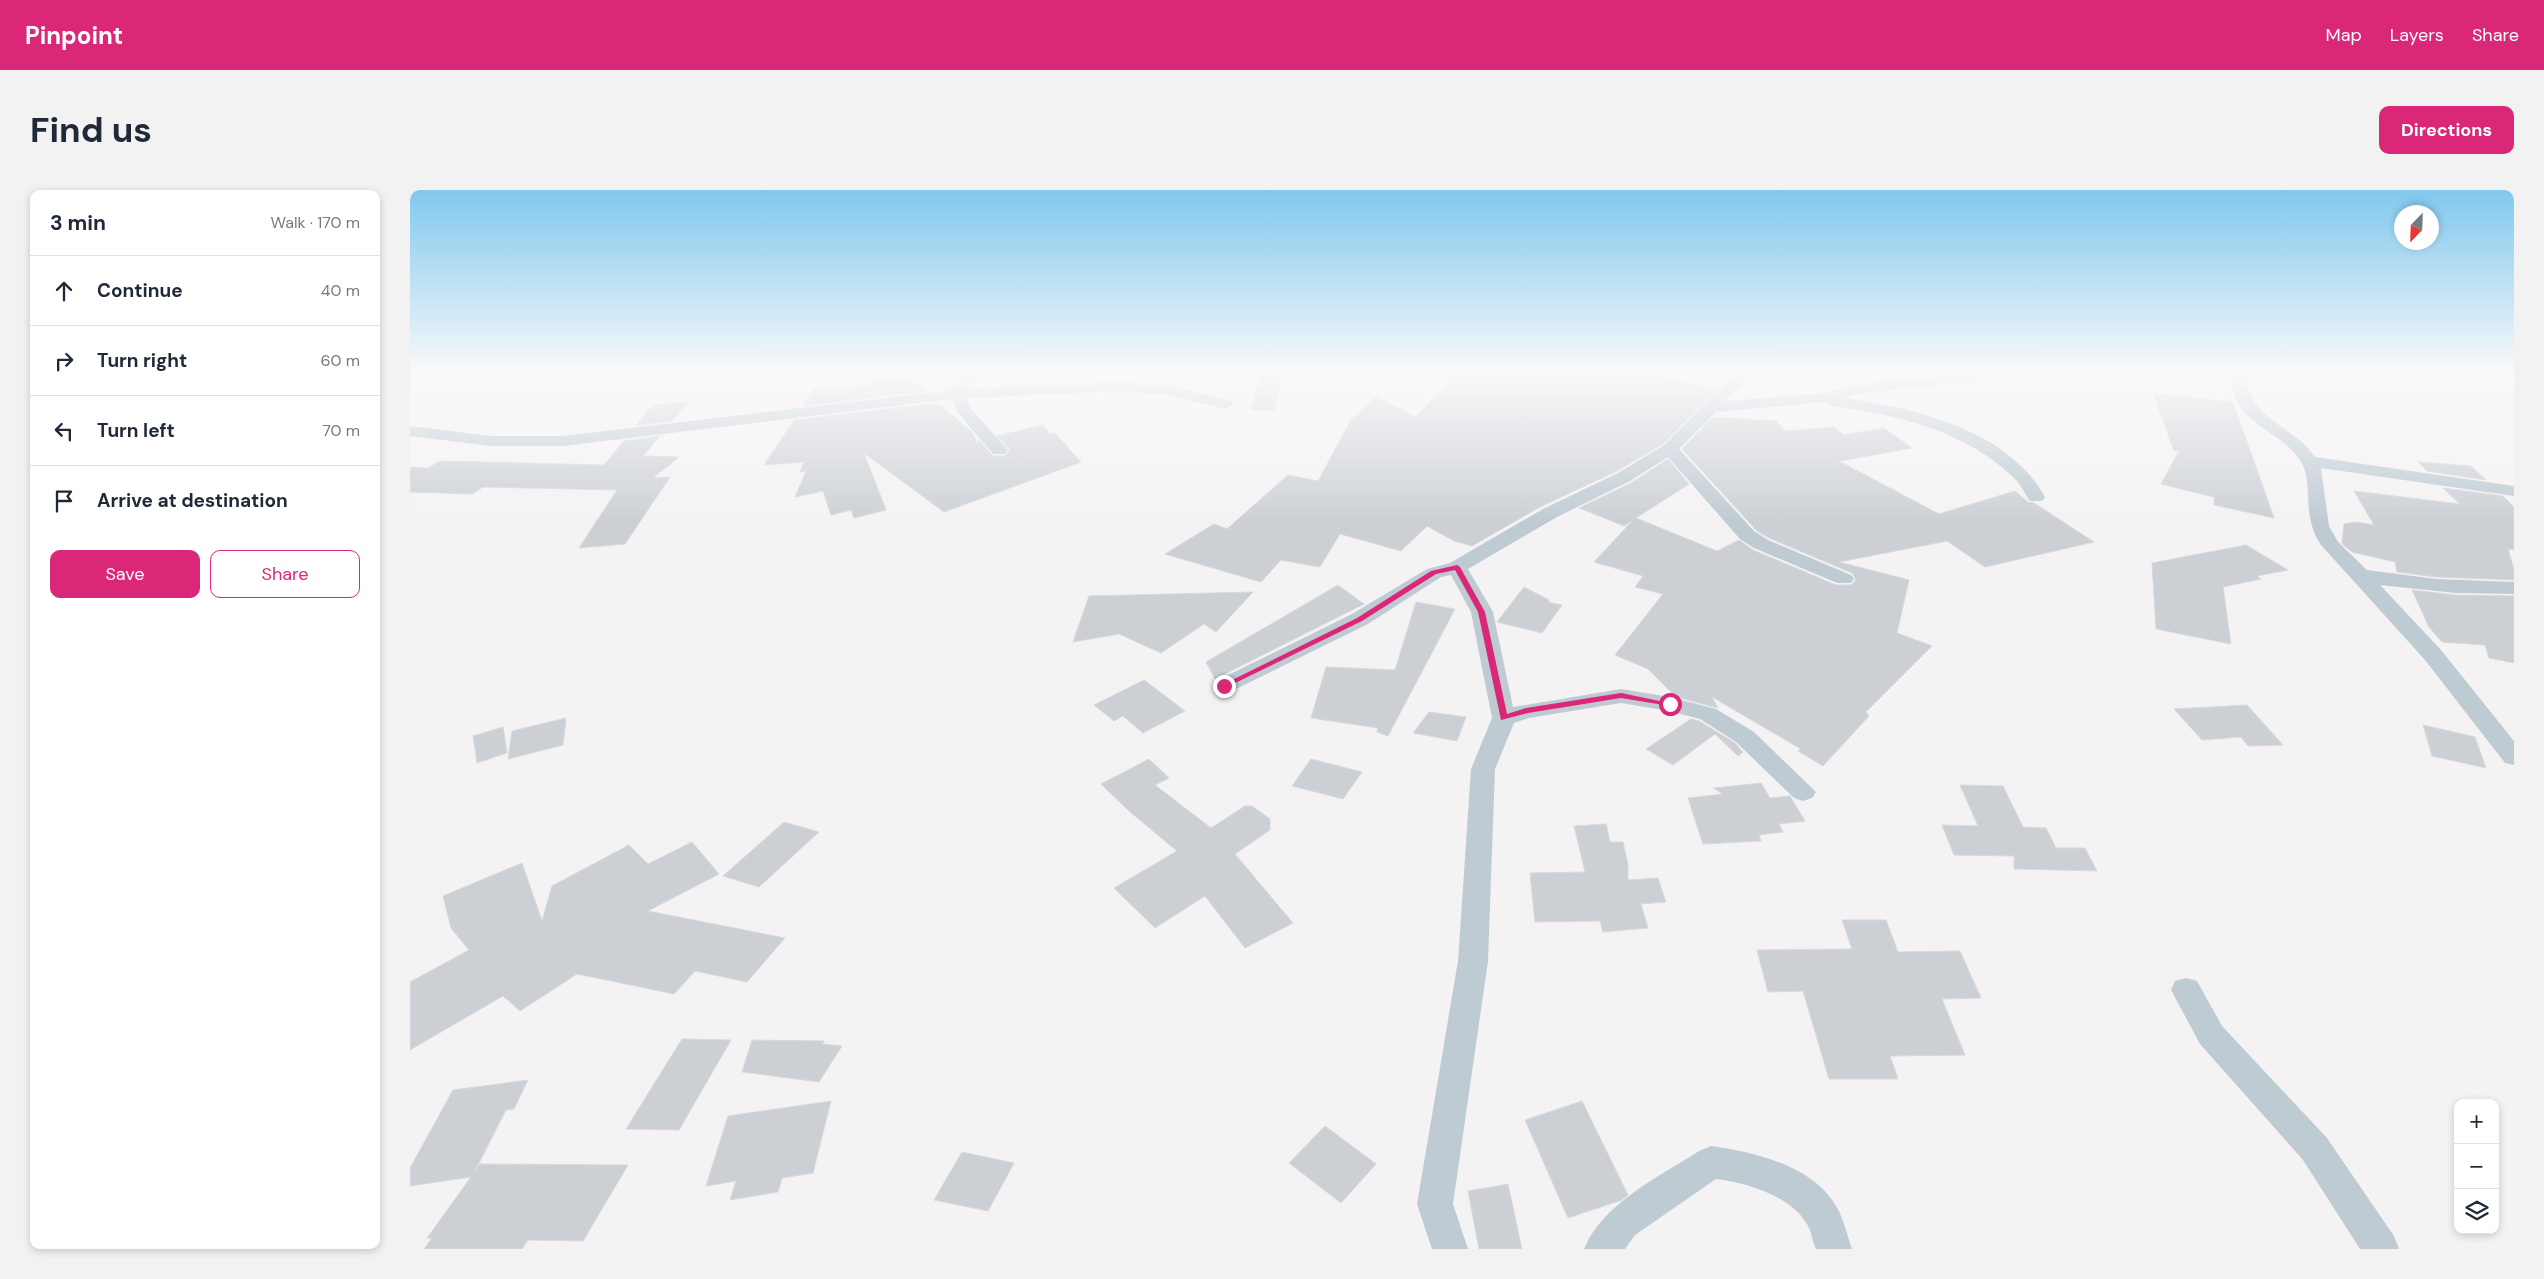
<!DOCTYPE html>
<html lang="en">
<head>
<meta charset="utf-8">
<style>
	:root { --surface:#fff; --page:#f2f2f3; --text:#1f2937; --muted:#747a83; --line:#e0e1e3; --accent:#db2777 }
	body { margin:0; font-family:"DM Sans",sans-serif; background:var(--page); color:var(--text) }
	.controls { position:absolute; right:15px; bottom:15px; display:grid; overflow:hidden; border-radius:10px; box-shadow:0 2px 8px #0003 }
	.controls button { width:45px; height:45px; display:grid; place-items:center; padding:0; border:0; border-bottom:1px solid var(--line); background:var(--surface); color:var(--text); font:25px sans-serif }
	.compass { position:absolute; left:1984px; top:15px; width:45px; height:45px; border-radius:50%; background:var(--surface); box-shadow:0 2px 8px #0003; rotate:203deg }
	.stop { position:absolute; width:15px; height:15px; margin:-11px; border:4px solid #db2777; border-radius:50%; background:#fff }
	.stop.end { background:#db2777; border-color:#fff; box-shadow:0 1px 5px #0008 }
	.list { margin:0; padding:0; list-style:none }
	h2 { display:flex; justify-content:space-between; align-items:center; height:65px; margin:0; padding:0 20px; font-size:21px }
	h2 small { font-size:16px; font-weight:400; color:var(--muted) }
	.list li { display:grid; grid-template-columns:32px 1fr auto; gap:15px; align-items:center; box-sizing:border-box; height:70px; padding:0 20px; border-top:1px solid var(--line) }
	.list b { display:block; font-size:19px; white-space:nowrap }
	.list em { font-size:16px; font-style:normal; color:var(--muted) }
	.actions { display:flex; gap:10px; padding:15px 20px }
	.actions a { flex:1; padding:11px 0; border:1px solid var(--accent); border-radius:10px; text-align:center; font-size:18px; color:var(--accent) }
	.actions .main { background:var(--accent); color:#fff }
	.icon { flex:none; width:28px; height:28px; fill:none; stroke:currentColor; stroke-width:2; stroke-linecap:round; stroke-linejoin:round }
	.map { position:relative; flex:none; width:2104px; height:1059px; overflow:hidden; border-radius:10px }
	header { display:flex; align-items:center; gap:30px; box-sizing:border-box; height:70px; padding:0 25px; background:var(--accent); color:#fff }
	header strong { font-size:24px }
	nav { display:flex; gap:28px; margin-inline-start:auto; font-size:18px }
	.intro { display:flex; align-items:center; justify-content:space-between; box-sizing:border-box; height:120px; padding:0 30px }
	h1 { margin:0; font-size:35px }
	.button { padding:12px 22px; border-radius:10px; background:var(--accent); color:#fff; font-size:18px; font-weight:700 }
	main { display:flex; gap:30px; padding:0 30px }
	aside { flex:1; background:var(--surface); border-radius:10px; box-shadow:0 2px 8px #0003 }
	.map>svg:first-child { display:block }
	.building { fill:#ccd0d5; stroke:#d6d9de }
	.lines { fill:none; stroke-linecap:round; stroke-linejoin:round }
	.minor { fill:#bfcbd3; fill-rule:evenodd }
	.route { fill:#db2777 }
</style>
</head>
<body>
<header>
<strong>Pinpoint</strong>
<nav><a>Map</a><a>Layers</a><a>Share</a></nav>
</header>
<div class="intro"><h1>Find us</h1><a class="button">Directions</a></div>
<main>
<aside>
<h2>3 min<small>Walk · 170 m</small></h2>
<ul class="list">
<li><svg class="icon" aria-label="ahead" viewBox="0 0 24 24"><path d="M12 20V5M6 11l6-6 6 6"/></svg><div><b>Continue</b></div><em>40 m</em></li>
<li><svg class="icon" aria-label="right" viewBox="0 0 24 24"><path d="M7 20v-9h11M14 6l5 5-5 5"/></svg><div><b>Turn right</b></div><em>60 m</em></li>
<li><svg class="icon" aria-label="left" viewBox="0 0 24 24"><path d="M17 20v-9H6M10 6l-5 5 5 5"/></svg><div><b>Turn left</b></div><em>70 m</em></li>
<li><svg class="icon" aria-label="arrive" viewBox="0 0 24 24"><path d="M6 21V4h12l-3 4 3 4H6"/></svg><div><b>Arrive at destination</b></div></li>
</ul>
<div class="actions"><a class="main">Save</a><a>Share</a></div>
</aside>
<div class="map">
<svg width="2104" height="1059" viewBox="0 0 2104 1059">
	<rect width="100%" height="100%" fill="#f5f2f3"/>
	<g class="building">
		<path d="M852,184H875L864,220H841Z"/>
		<path d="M1039,184H1234L1264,189L1307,200L1253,254L1207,281L1130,317L1062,356L1044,351L1017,336L991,361L930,344L910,377L871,370L851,392L755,364L804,334L817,339L878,285L908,291L941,230L967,206L1005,227L1039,192Z"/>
		<path d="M501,188L516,201L393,216L404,199L457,195L458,192Z"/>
		<path d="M1743,203L1823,212L1864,328L1804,315V307L1751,294L1769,261H1764Z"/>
		<path d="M279,212L262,231L226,235L243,215Z"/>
		<path d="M528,213L562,242L567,253L569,250L583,266H595L600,260L587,246L633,235L640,244L645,243L671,272L534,322L454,263L476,320L444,328L441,320L421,325L413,301L385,307L396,281L390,282L394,272L354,275L384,230Z"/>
		<path d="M1303,227L1366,231L1375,241L1424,237L1433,245L1474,238L1502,258L1429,271L1529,324L1605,301L1618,312L1624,313L1684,352L1575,377L1537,351L1429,372L1499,390L1487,443L1522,456L1456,522L1459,526L1413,576L1388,561L1391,559L1302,507L1308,518L1266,507L1238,479L1205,465L1253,404L1225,397L1233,386L1184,372L1223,330L1214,336L1169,318L1221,293L1258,269L1279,294L1226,328L1307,361L1329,350L1343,360L1426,395H1441L1446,390L1442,383L1359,348L1347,341L1272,259Z"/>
		<path d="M250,246L233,266L269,267L243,288L260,287L215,354L169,358L207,300L73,297L62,304L0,302V277L18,278L30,271L194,275L214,251Z"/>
		<path d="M2008,272L2061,276L2076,290L2017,281Z"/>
		<path d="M2033,298L2093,306L2104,317V360L2098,359L2104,379V390L2026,387L1987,382L1985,372L1942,362L1932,354L1934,334L1946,332L1964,335L1944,301L2050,314Z"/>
		<path d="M1836,355L1878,380L1847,386L1851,389L1813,397L1821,454L1746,439L1742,373Z"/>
		<path d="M928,395L954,414L805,489L796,472Z"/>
		<path d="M1114,397L1139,410L1138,412L1152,415L1132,443L1087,432Z"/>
		<path d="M2002,400L2045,405L2104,406V473L2079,468L2075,455L2032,452L2019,437Z"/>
		<path d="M843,402L806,442L794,434L751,463L709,444L663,452L679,406Z"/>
		<path d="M1006,412L1045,419L978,546L967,542L968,538L901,528L916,477L985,480Z"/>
		<path d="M734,490L775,521L733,543L713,526L704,531L684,515Z"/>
		<path d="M1837,515L1873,555L1838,556L1831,547L1792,550L1764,519Z"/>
		<path d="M1019,522L1056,527L1047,551L1003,543Z"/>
		<path d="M156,528L153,555L98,569L102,541Z"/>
		<path d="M1281,529L1289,531L1325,553L1333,562L1328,566L1305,544L1263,575L1236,559Z"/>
		<path d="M2013,535L2065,547L2076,578L2022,566Z"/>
		<path d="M93,537L97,563L67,573L63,546Z"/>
		<path d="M739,569L759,588L745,595L801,638L835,616H842L860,629V640L825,664L883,733L835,758L795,706L745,738L704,698L767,661L719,621L691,594Z"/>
		<path d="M901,569L952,582L933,609L882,596Z"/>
		<path d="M1351,593L1360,608L1380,606L1395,631L1369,634L1373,642L1349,645L1351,651L1293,654L1278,608L1313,604L1303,598Z"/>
		<path d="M1550,595L1593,596L1613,637L1636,638L1646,658H1675L1687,681L1604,679V666L1544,665L1532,635L1568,636Z"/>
		<path d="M374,632L409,642L349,697L313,686Z"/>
		<path d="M1196,634L1200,652H1213L1218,674V690L1248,688L1256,712L1231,714L1238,738L1193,742L1190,731L1125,732L1120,683L1175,682L1164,636Z"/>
		<path d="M282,652L309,684L238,721L375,748L337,792L285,781L264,804L167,784L110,821L93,806L0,860V792L59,760L41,738L33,706L112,673L132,731L142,696L219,655L238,674Z"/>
		<path d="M1432,730H1476L1488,762L1550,761L1571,808L1532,809L1555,865L1480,866L1488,889H1419L1393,801L1358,802L1347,760L1442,759Z"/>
		<path d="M272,849L321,850L269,940L216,939Z"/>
		<path d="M342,850L414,851L412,854L432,856L409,892L332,882Z"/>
		<path d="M118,890L104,919L96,920L65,981L70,974L218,975L173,1051L118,1050L112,1059H14L22,1048H17L61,987L0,996V978L43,900Z"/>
		<path d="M421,911L403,983L372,988L368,1002L320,1010L326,991L296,996L318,926Z"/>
		<path d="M1172,911L1218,1005L1212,1010L1158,1028L1115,930Z"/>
		<path d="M915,936L966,974L931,1013L879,973Z"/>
		<path d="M552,962L604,973L578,1021L524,1010Z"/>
		<path d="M1098,994L1112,1059H1069L1058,1001Z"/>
	</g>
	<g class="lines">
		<g class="minor">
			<path d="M551,184H566L559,199L712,191L756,195L821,211L823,214L815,219L756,205L712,201L557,208L561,219L598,260L595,264H583L548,223L542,209L153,256H81L0,246V236L81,246H153L542,200Z"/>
			<path d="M1325,184H1341L1316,211L1408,204L1453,193L1540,184H1593L1586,189L1453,203L1432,208C1502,217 1599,240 1635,307L1632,311H1620C1614,302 1610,293 1602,286C1554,240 1486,225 1422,216L1415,212L1306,222L1269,259L1344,341L1358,350L1441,385L1444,389L1441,393H1427L1344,358L1330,349L1258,267L1220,291L1147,327L1058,379L1083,422L1103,517L1211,499L1260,507L1306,519L1344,542L1406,602L1402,608L1393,611L1384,608L1326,552L1290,529L1259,521L1211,513L1119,528L1104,533L1085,579L1078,771L1043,1014L1058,1059H1022L1007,1014L1048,771L1061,579L1082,528L1061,422L1041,385L1031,387L958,434L822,501L814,503L806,501L803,496L806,491L942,424L1017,379L1040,373L1133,319L1208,283L1254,255Z"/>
			<path d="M1792,184H1844L1836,193C1847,233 1884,236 1905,267L2104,296V306L1911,278L1919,336L1928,352L1957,380L2026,389L2104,392V404L2045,403L1970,395L2031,460L2104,551V575L2095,573L2015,470L1911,355C1890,324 1905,293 1890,270C1867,237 1832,240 1820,192L1822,189H1799Z"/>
			<path d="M1776,788L1787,791L1812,836L1917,948L1984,1046L1989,1059H1950L1893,970L1790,854L1761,800L1765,791Z"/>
			<path d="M1301,956C1344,962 1402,975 1426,1016C1434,1029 1437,1045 1442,1059H1406C1403,1053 1402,1046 1400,1040C1386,1007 1338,993 1306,989L1225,1045L1215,1059H1174C1193,1013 1249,987 1289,961Z"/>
		</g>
	</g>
	<linearGradient id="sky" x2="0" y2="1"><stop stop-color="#81c8ee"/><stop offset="0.55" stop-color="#faf9fa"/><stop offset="1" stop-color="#faf9fa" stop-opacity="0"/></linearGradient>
	<rect width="2104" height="333" fill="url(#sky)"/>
	<path class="route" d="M1047,375L1050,377L1075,422L1097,524L1116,518L1211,503L1264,514L1260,516L1211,508L1118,523L1091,530L1068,422L1045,380L1026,384L952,431L817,497L810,496L947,428L1021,381Z"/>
</svg>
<div class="controls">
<button>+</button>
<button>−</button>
<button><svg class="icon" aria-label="layers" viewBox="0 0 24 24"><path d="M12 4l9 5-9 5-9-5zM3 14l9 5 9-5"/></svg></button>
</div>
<svg class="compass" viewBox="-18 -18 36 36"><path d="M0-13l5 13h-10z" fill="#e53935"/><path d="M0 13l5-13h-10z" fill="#747a83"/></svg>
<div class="stop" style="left:1260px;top:514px"></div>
<div class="stop end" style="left:814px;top:496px"></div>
</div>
</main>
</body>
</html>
